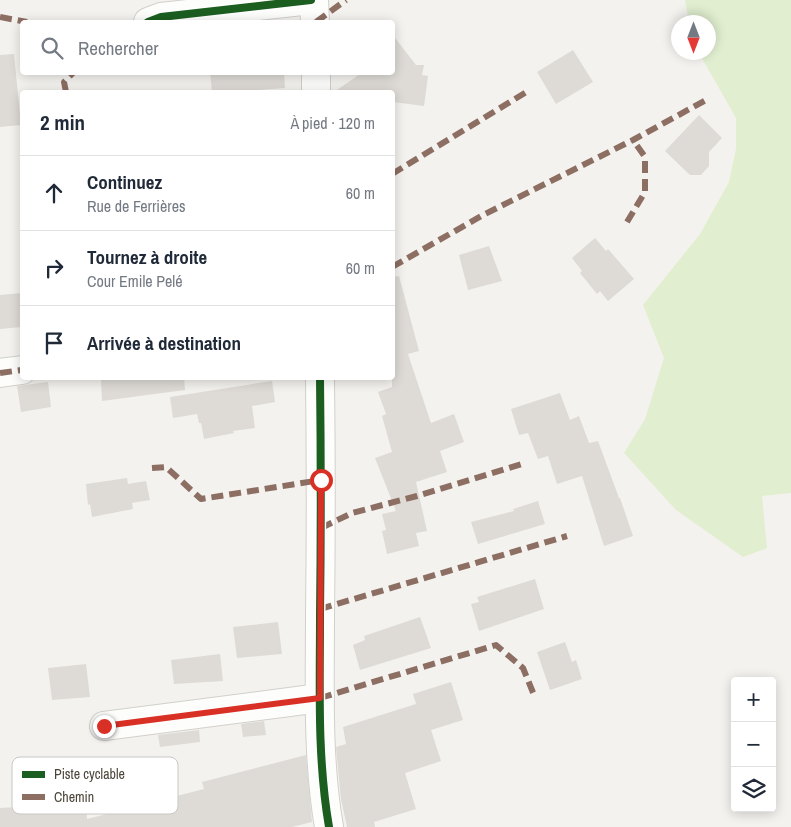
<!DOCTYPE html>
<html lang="fr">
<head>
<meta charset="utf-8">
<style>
	:root { --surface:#fff; --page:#f6f6f7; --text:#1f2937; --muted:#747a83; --line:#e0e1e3 }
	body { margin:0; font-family:"Archivo Narrow",sans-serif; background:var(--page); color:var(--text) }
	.controls { position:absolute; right:15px; bottom:15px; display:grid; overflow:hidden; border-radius:5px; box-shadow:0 2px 12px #0003 }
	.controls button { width:45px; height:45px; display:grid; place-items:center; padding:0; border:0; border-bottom:1px solid var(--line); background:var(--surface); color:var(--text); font:25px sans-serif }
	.compass { position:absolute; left:671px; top:15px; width:45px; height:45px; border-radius:50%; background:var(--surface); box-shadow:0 2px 12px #0003; rotate:180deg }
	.stop { position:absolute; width:15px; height:15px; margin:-11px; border:4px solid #d93025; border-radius:50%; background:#fff }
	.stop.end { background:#d93025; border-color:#fff; box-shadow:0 1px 5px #0008 }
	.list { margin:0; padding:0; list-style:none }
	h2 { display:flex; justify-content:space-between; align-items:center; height:65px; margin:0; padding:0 20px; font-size:21px }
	h2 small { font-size:16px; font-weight:400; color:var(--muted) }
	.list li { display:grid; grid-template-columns:32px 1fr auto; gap:15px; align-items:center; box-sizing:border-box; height:75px; padding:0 20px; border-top:1px solid var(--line) }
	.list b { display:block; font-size:19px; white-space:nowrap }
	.list p { margin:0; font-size:16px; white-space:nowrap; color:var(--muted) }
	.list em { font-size:16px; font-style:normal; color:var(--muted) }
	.icon { flex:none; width:28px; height:28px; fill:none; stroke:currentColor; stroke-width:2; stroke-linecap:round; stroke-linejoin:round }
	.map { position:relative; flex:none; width:791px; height:827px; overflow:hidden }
	.search { position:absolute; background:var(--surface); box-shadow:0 2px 12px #0003; left:20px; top:20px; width:375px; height:55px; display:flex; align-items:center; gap:12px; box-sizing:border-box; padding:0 18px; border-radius:5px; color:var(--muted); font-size:19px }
	.panel { position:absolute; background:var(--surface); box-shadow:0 2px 12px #0003; left:20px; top:90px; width:375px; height:290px; border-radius:5px }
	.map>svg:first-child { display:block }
	.green { fill:#e1eecf }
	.building { fill:#dedbd6 }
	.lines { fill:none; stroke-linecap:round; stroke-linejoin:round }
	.minor-casing { stroke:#d2d0cb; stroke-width:30 }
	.minor { stroke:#fdfdfc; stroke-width:28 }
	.quiet { stroke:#8d6e63; stroke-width:6; stroke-dasharray:12 6; stroke-linecap:butt }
	.cycleway-casing { stroke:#fff; stroke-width:11 }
	.cycleway { stroke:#1b5e20; stroke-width:8 }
	.route { stroke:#d93025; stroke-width:6 }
	.key { fill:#fff; stroke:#c9c7c4; stroke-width:1 }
	.key-label { font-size:14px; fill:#4b4439 }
</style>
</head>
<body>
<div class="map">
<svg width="791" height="827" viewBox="0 0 791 827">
	<rect width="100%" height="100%" fill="#f4f2ee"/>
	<path class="green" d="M685,0H791V493L762,496L767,548L743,557L676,510L624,453L645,419L664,358L643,305L700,234L729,182L736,149V118L699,53L708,52V22H689Z"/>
	<g class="building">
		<path d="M392,34L416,65H424L422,75L428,76L424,106L393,102L392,92H334L363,72H392Z"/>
		<path d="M573,50L593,82L556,104L537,72Z"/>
		<path d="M14,54L21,125L0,127V55Z"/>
		<path d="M210,72H284L285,88L243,91V92H212Z"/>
		<path d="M699,115L722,138L709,152V166L701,175H690L665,151Z"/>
		<path d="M595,238L606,251L608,249L634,279L608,301L600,291L597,294L580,273L582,271L572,258Z"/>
		<path d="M489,246L502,281L468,290L459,255Z"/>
		<path d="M399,276L419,351L408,354L431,423L454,414L464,442L440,451L447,472L416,482L427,531L416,533L419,546L387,554L382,531L386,530L382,514L396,511L375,458L392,452L382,416L386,414L378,392L392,387V277Z"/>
		<path d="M22,293V327L0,329V295Z"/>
		<path d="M130,378H184L185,390L102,401L101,380Z"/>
		<path d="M272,381L275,402L252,406L255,428L233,431L234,433L204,439L201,423H199L197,414L173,418L170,397Z"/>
		<path d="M48,382L51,407L21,412L17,386Z"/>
		<path d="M560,393L570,420L579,416L589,443L598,441L619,498H620L633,536L604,546L582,476L557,484L548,456L538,459L528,433L519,435L511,409Z"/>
		<path d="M127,478L128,484L146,481L150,500L132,503L133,509L92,517L90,504L88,505L86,484Z"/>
		<path d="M538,501L545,524L478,544L471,522L514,511L513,509Z"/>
		<path d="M535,579L544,609L479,631L471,604L479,602L477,597Z"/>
		<path d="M420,617L431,648L360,670L353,645L365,640L364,636Z"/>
		<path d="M278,622L282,654L237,658L233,627Z"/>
		<path d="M565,642L572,662L576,660L582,679L550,690L537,652Z"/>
		<path d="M220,654L223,681L174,684L171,660Z"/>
		<path d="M86,664L90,697L52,700L48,668Z"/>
		<path d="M451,682L463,720L431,730L441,761L405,773L416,809L374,822L375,827H347L341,799L336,747L346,744L343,727L416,704L413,694Z"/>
		<path d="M264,721L266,735L243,737L241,724Z"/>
		<path d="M199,730L200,742L160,747L158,735Z"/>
		<path d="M306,755L312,822L292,827H0V808L54,805L53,782L85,781L87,819L204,789L202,782Z"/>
	</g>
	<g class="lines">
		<defs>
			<g id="minor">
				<path d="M314,0L315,22"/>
				<path d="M148,22L161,17L311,0"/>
				<path d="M316,72V92"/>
				<path d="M0,373L22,370"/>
				<path d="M320,378C321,457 321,536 320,616C320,687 317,757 329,827"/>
				<path d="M104,726L320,698"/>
			</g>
		</defs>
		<use href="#minor" class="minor-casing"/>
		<use href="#minor" class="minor"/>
		<g class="quiet">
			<path d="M0,17L27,22"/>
			<path d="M316,22L346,0"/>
			<path d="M66,92L64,82L74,72"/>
			<path d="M392,174L528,91"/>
			<path d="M627,222L645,192V157L633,140"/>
			<path d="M392,267L483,215L633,140L706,100"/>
			<path d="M0,373L22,370"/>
			<path d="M152,468L166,467L201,499L321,480"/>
			<path d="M321,528L352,513L417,496L522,464"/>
			<path d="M320,609L567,536"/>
			<path d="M320,698L496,645L523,668L534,695"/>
		</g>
		<defs>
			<g id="cycleway">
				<path d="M148,22L161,17L311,0"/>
				<path d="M320,378C321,457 321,536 320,616C320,687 317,757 329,827"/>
			</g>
		</defs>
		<use href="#cycleway" class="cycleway-casing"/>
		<use href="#cycleway" class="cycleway"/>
	</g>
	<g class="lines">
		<path class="route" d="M104,726L320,698L321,480"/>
	</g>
	<rect x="12" y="757" width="166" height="57" rx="8" class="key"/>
	<rect x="22" y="771" width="23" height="7" fill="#1b5e20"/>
	<rect x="22" y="794" width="23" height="6" fill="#8d6e63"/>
	<g class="key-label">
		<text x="54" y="779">Piste cyclable</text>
		<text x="54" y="802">Chemin</text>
	</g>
</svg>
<div class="controls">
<button>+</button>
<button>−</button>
<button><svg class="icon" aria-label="layers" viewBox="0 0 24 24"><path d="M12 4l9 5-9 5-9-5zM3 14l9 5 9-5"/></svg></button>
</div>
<svg class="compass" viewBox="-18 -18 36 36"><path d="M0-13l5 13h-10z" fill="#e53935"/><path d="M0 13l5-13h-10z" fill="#747a83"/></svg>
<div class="stop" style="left:321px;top:480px"></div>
<div class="stop end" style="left:104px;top:726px"></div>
<div class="search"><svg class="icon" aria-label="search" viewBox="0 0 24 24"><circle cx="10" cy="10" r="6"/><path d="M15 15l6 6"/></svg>Rechercher</div>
<section class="panel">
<h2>2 min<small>À pied · 120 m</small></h2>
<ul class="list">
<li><svg class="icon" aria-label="ahead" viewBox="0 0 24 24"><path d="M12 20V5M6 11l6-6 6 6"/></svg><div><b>Continuez</b><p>Rue de Ferrières</p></div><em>60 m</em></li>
<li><svg class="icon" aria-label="right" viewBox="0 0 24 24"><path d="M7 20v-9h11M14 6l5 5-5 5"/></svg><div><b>Tournez à droite</b><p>Cour Emile Pelé</p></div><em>60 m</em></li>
<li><svg class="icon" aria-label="arrive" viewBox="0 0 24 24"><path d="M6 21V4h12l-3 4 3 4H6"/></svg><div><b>Arrivée à destination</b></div></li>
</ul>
</section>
</div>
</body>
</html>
